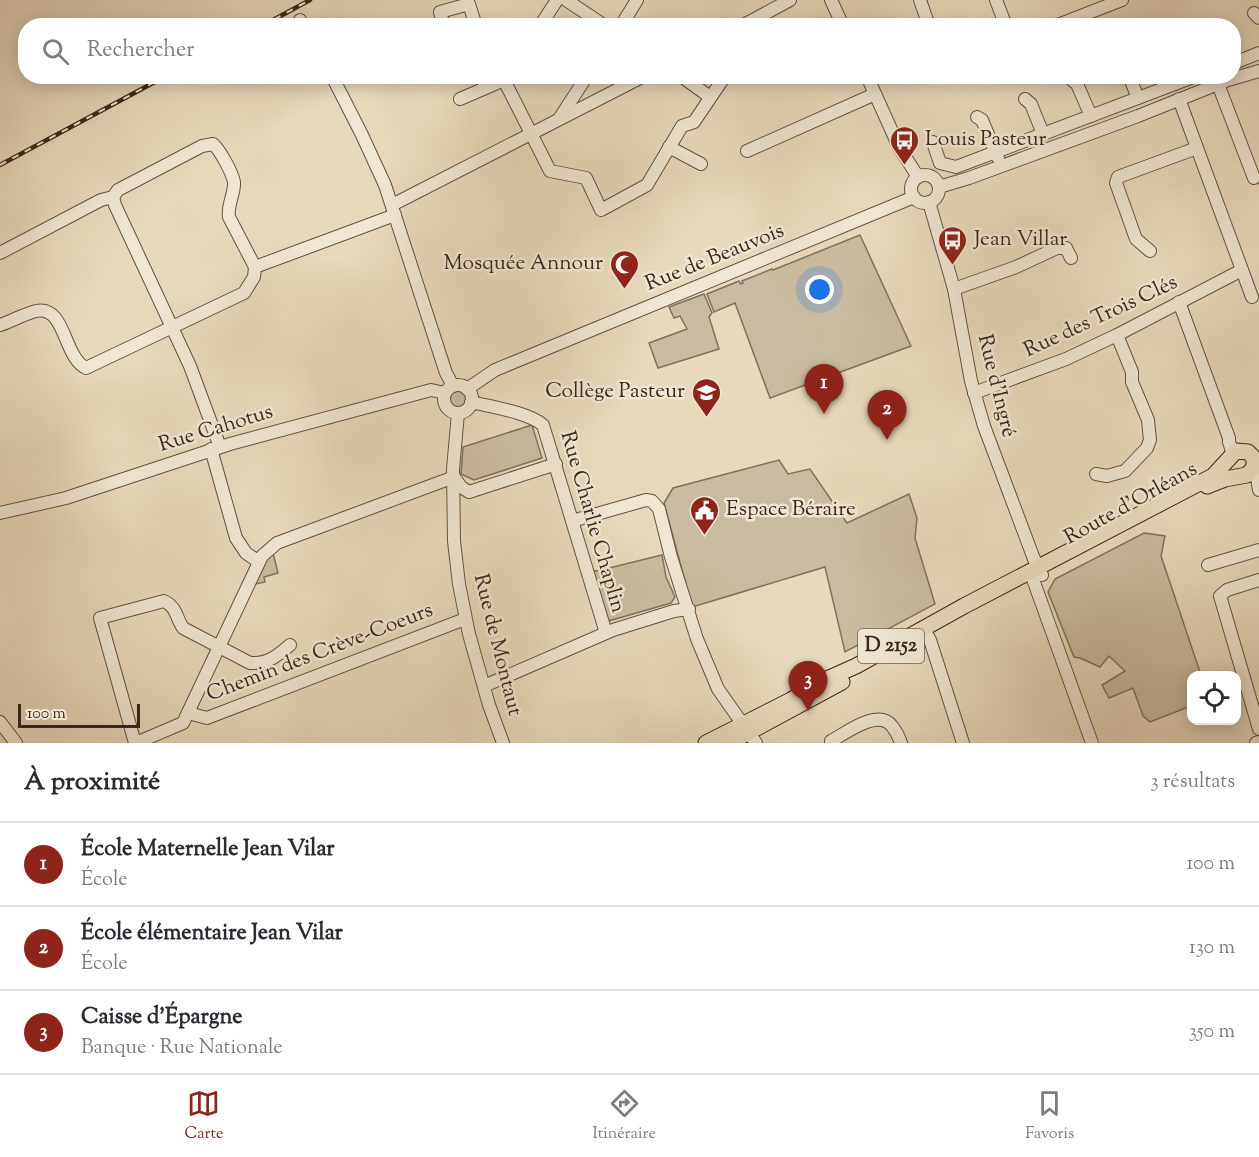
<!DOCTYPE html>
<html lang="fr">
<head>
<meta charset="utf-8">
<style>
	:root { --surface:#fff; --page:#f7f7f7; --text:#2b2b33; --muted:#7c7c81; --line:#e1e1e2; --accent:#8f2418 }
	body { margin:0; font-family:"Sorts Mill Goudy",serif; background:var(--page); color:var(--text) }
	.controls { position:absolute; right:18px; bottom:18px; display:grid; overflow:hidden; border-radius:12px; box-shadow:0 3px 15px #0003 }
	.controls button { width:54px; height:54px; display:grid; place-items:center; padding:0; border:0; border-bottom:2px solid var(--line); background:var(--surface); color:var(--text); font:30px sans-serif }
	.scale { position:absolute; left:18px; bottom:15px; width:122px; box-sizing:border-box; padding-left:6px; border:3px solid #39281d; border-top:0; font-size:16px; line-height:21px; white-space:nowrap; color:#39281d; -webkit-text-stroke:4px #efe6d3; paint-order:stroke }
	.you { position:absolute; left:820px; top:290px; width:21px; height:21px; margin:-15px; border:4px solid #fff; border-radius:50%; background:#1a73e8; box-shadow:0 0 0 9px #1a73e833 }
	.badge { display:grid; place-items:center; width:39px; height:39px; border-radius:50%; background:var(--accent); color:#fff; font-size:20px; font-weight:700 }
	.pin { position:absolute; translate:-50% -50px; filter:drop-shadow(0 2px 3px #0008) }
	.pin::after { content:''; position:absolute; top:32px; width:21px; height:18px; background:inherit; clip-path:polygon(0 0,100% 0,50% 100%) }
	.list { margin:0; padding:0; list-style:none }
	h2 { display:flex; justify-content:space-between; align-items:center; height:78px; margin:0; padding:0 24px; font-size:26px }
	h2 small { font-size:20px; font-weight:400; color:var(--muted) }
	.list li { display:grid; grid-template-columns:39px 1fr auto; gap:18px; align-items:center; box-sizing:border-box; height:84px; padding:0 24px; border-top:2px solid var(--line) }
	.list b { display:block; font-size:22px; white-space:nowrap }
	.list p { margin:0; font-size:20px; white-space:nowrap; color:var(--muted) }
	.list em { font-size:20px; font-style:normal; color:var(--muted) }
	.icon { flex:none; width:33px; height:33px; fill:none; stroke:currentColor; stroke-width:2; stroke-linecap:round; stroke-linejoin:round }
	.map { position:relative; flex:none; width:1259px; height:743px; overflow:hidden }
	.search { position:absolute; background:var(--surface); box-shadow:0 3px 15px #0003; left:18px; right:18px; top:18px; height:66px; display:flex; align-items:center; gap:15px; box-sizing:border-box; padding:0 21px; border-radius:24px; color:var(--muted); font-size:22px }
	.sheet { height:330px; background:var(--surface) }
	nav { display:flex; justify-content:space-around; align-items:center; box-sizing:border-box; height:84px; border-top:2px solid var(--line); background:var(--surface); font-size:16px; color:var(--muted) }
	nav a { display:grid; justify-items:center; gap:3px }
	nav .on { color:var(--accent) }
	.map>svg:first-child { display:block }
	.green { fill:#c9bba1; stroke:#81725f; stroke-width:1.5 }
	.lines { fill:none; stroke-linecap:round; stroke-linejoin:round }
	.minor-casing { stroke:#645445; stroke-width:14 }
	.major-casing { stroke:#39281d; stroke-width:17 }
	.minor { stroke:#efe6d3; stroke-width:12 }
	.major { stroke:#e7d9bc; stroke-width:15 }
	.rail-casing { stroke:#39281d; stroke-width:4.5 }
	.rail { stroke:#efe6d3; stroke-width:2; stroke-dasharray:7; stroke-linecap:butt }
	.labels { text-anchor:middle; dominant-baseline:central; stroke-width:5; stroke-linejoin:round; paint-order:stroke }
	.shield { fill:#efe6d3; stroke:#706154; stroke-width:1.5 }
	.shield-label { font-size:20px; font-weight:bold; fill:#39281d }
	.poi-label { font-size:21px; fill:#39281d; stroke:#efe6d3; text-anchor:start }
	.street-label { font-size:21px; fill:#39281d; stroke:#efe6d3 }
</style>
</head>
<body>
<div class="map">
<svg width="1259" height="743" viewBox="0 0 1259 743">
	<rect width="100%" height="100%" fill="#e7d9bc"/>
	<filter id="stains"><feTurbulence type="fractalNoise" baseFrequency=".00333" numOctaves="4"/><feColorMatrix values="0 0 0 0 .2 0 0 0 0 .09 0 0 0 0 .02 0 0 0 .5 -.17"/></filter>
	<radialGradient id="worn" r=".72"><stop offset=".6" stop-color="#630" stop-opacity="0"/><stop offset="1" stop-color="#630" stop-opacity=".3"/></radialGradient>
	<g class="green">
		<path d="M860,235L911,346L770,398L735,303L714,312L707,294L739,281L741,284L743,283L742,281L772,269L773,270Z"/>
		<path d="M704,294L712,313L709,317L719,349L658,368L649,343L687,329L680,316L674,318L669,307Z"/>
		<circle cx="458" cy="400" r="10"/>
		<path d="M532,425L542,458L474,480L461,474L463,447Z"/>
		<path d="M779,460L788,474L810,469L847,523L909,494L917,518L915,538L935,604L845,652L825,567L692,607L664,503L673,488Z"/>
		<path d="M1144,533L1165,536L1161,556L1201,675L1192,676L1191,706L1150,722L1143,716L1133,688L1109,698L1102,685L1125,671L1109,656L1100,667L1080,658L1074,657L1048,592L1055,579Z"/>
		<path d="M273,553L278,573L264,577L265,582L255,584L267,559Z"/>
		<path d="M662,555L666,577L675,597L671,603L605,622L590,570L597,571Z"/>
	</g>
	<g class="lines">
		<defs>
			<g id="minor">
				<path d="M566,0L605,26"/>
				<path d="M831,0L843,26"/>
				<path d="M920,0L929,26"/>
				<path d="M996,0L1006,26"/>
				<path d="M1254,13L1259,18"/>
				<path d="M300,20L303,26"/>
				<path d="M444,26L440,12L469,4L475,23L479,26"/>
				<path d="M540,26L557,0"/>
				<path d="M621,26L637,0"/>
				<path d="M742,26L790,0"/>
				<path d="M1055,26L1122,0"/>
				<path d="M1234,63L1259,53"/>
				<path d="M332,76L362,135L385,185L446,373L453,386"/>
				<path d="M506,76L504,80L550,171L586,178L601,210L647,185L682,126L694,122L725,76"/>
				<path d="M681,76L710,97"/>
				<path d="M867,76L899,147L918,177"/>
				<path d="M1129,76L1138,98"/>
				<path d="M1072,80L1077,84L1091,116"/>
				<path d="M1218,84L1254,178"/>
				<path d="M460,99L504,80"/>
				<path d="M1025,99L1031,104L1043,134"/>
				<path d="M1179,99L1252,297"/>
				<path d="M977,117L982,120L998,158"/>
				<path d="M559,119L587,76"/>
				<path d="M933,142L940,163L956,167L1196,76"/>
				<path d="M669,147L701,164"/>
				<path d="M747,151L875,94"/>
				<circle cx="925" cy="189" r="14"/>
				<path d="M939,187L969,178L1138,116L1228,80L1259,71"/>
				<path d="M113,197L115,205L190,366L220,447"/>
				<path d="M113,197L118,190L202,146L213,144C220,150 232,172 234,182C235,193 227,205 229,217L255,267"/>
				<path d="M929,202L954,289L971,381L984,426L1034,559L1042,575"/>
				<path d="M392,205L644,76"/>
				<path d="M1150,251L1136,239L1116,183L1118,177L1197,148"/>
				<path d="M0,253L101,200L113,197"/>
				<path d="M255,267L395,215"/>
				<path d="M954,289L1016,267L1057,248H1066L1071,258"/>
				<path d="M1179,302L1229,438V442L1233,454"/>
				<path d="M0,325C12,321 24,314 36,311C66,305 63,357 86,368L244,293L254,277L255,267"/>
				<circle cx="458" cy="399" r="14"/>
				<path d="M467,389L495,370L914,197"/>
				<path d="M974,393L1066,359L1117,335L1242,270"/>
				<path d="M471,402C491,407 528,412 543,425L606,633"/>
				<path d="M458,413L453,469L454,541L459,584L469,634L489,705L503,743"/>
				<path d="M211,449L236,538L246,553L259,562"/>
				<path d="M1253,470L1257,478L1259,490"/>
				<path d="M1096,474L1107,476L1125,471L1147,448L1150,440L1148,420L1132,382V372L1117,335"/>
				<path d="M454,477L461,487L469,492L556,464"/>
				<path d="M0,513L66,498L230,444L431,390L445,393"/>
				<path d="M572,521L646,500L652,501L659,509L671,557L697,639L718,689L756,743"/>
				<path d="M1208,565L1259,550"/>
				<path d="M1030,571L1092,743"/>
				<path d="M1259,580L1227,590L1220,596L1259,729"/>
				<path d="M924,629L930,640L963,743"/>
				<path d="M484,686L613,630L674,611L689,609"/>
				<path d="M188,713L207,718L465,619"/>
				<path d="M0,722L16,743"/>
				<path d="M135,743L100,618L164,601C177,607 176,618 183,628L250,663C268,664 277,656 290,645"/>
				<path d="M136,743L183,723L262,556L277,543L454,477"/>
				<path d="M831,743V741C846,733 878,708 892,726C896,731 899,737 901,743"/>
				<path d="M1256,743L1259,742"/>
			</g>
			<g id="major">
				<path d="M1207,486L1225,479L1247,475L1259,462"/>
				<path d="M706,743L791,700L818,683L856,666L964,606L1213,476L1236,451L1248,452L1254,458V466"/>
				<path d="M729,743L842,682"/>
			</g>
		</defs>
		<use href="#minor" class="minor-casing"/>
		<use href="#major" class="major-casing"/>
		<use href="#minor" class="minor"/>
		<use href="#major" class="major"/>
		<defs>
			<g id="rail">
				<path d="M262,26L310,0"/>
				<path d="M0,165L166,76"/>
			</g>
		</defs>
		<use href="#rail" class="rail-casing"/>
		<use href="#rail" class="rail"/>
	</g>
	<defs>
		<symbol id="bus-pin" viewBox="-11 -11 22 30"><path d="M0 17L-7.5 6A9.5 9.5 0 1 1 7.5 6Z" fill="#8f2418" stroke="#efe6d3"/><path d="M-5-6H5V4H4V6H2V4H-2V6H-4V4H-5ZM-3.5-4V0h7V-4ZM-3.5 1.2v1.5H-2V1.2ZM2 1.2v1.5H3.5V1.2Z" fill="#fff"/></symbol>
		<symbol id="mosque-pin" viewBox="-11 -11 22 30"><path d="M0 17L-7.5 6A9.5 9.5 0 1 1 7.5 6Z" fill="#8f2418" stroke="#efe6d3"/><path d="M3.5-4.9A6 6 0 1 0 3.5 4.9A5 5 0 1 1 3.5-4.9Z" fill="#fff"/></symbol>
		<symbol id="school-pin" viewBox="-11 -11 22 30"><path d="M0 17L-7.5 6A9.5 9.5 0 1 1 7.5 6Z" fill="#8f2418" stroke="#efe6d3"/><path d="M0-5L7-2L0 1L-7-2ZM-4 1L0 2.5L4 1V4Q0 6-4 4Z" fill="#fff"/></symbol>
		<symbol id="civic-pin" viewBox="-11 -11 22 30"><path d="M0 17L-7.5 6A9.5 9.5 0 1 1 7.5 6Z" fill="#8f2418" stroke="#efe6d3"/><path d="M-.6-6.5H3V-4.5H.6V-3L4-1V1h2V6H-6V1h2V-1L-.6-3ZM-1.2 2.5V6h2.4V2.5Z" fill="#fff"/></symbol>
	</defs>
	<g fill-rule="evenodd">
		<use href="#bus-pin" x="888" y="124" width="33" height="45"/>
		<use href="#bus-pin" x="936" y="224" width="33" height="45"/>
		<use href="#mosque-pin" x="608" y="248" width="33" height="45"/>
		<use href="#school-pin" x="690" y="376" width="33" height="45"/>
		<use href="#civic-pin" x="688" y="494" width="33" height="45"/>
	</g>
	<g class="labels">
		<rect class="shield" x="858" y="629" width="66" height="34" rx="4.5"/>
		<g class="shield-label">
			<text x="891" y="646">D 2152</text>
		</g>
		<g class="poi-label">
			<text x="925" y="140">Louis Pasteur</text>
			<text x="974" y="240">Jean Villar</text>
			<text x="603" y="264" text-anchor="end">Mosquée Annour</text>
			<text x="685" y="392" text-anchor="end">Collège Pasteur</text>
			<text x="726" y="510">Espace Béraire</text>
		</g>
		<g class="street-label">
			<text transform="translate(715 258) rotate(-22)">Rue de Beauvois</text>
			<text transform="translate(1101 317) rotate(-25)">Rue des Trois Clés</text>
			<text transform="translate(996 386) rotate(76)">Rue d'Ingré</text>
			<text transform="translate(216 429) rotate(-17)">Rue Cahotus</text>
			<text transform="translate(1131 504) rotate(-29)">Route d'Orléans</text>
			<text transform="translate(592 522) rotate(74)">Rue Charlie Chaplin</text>
			<text transform="translate(497 645) rotate(76)">Rue de Montaut</text>
			<text transform="translate(320 653) rotate(-21)">Chemin des Crève-Coeurs</text>
		</g>
	</g>
	<rect width="100%" height="100%" filter="url(#stains)"/>
	<rect width="100%" height="100%" fill="url(#worn)"/>
</svg>
<div class="controls">
<button><svg class="icon" aria-label="locate" viewBox="0 0 24 24"><circle cx="12" cy="12" r="6"/><path d="M12 2v4M12 18v4M2 12h4M18 12h4"/></svg></button>
</div>
<div class="scale">100 m</div>
<div class="you"></div>
<div class="pin badge" style="left:824px;top:414px">1</div>
<div class="pin badge" style="left:887px;top:440px">2</div>
<div class="pin badge" style="left:808px;top:711px">3</div>
<div class="search"><svg class="icon" aria-label="search" viewBox="0 0 24 24"><circle cx="10" cy="10" r="6"/><path d="M15 15l6 6"/></svg>Rechercher</div>
</div>
<section class="sheet">
<h2>À proximité<small>3 résultats</small></h2>
<ul class="list">
<li><span class="badge">1</span><div><b>École Maternelle Jean Vilar</b><p>École</p></div><em>100 m</em></li>
<li><span class="badge">2</span><div><b>École élémentaire Jean Vilar</b><p>École</p></div><em>130 m</em></li>
<li><span class="badge">3</span><div><b>Caisse d'Épargne</b><p>Banque · Rue Nationale</p></div><em>350 m</em></li>
</ul>
</section>
<nav>
<a class="on"><svg class="icon" aria-label="map" viewBox="0 0 24 24"><path d="M3 6l6-2 6 2 6-2v14l-6 2-6-2-6 2zM9 4v14M15 6v14"/></svg>Carte</a>
<a><svg class="icon" aria-label="directions" viewBox="0 0 24 24"><path d="M12 3l9 9-9 9-9-9zM9 14v-3h6M13 9l2 2-2 2"/></svg>Itinéraire</a>
<a><svg class="icon" aria-label="saved" viewBox="0 0 24 24"><path d="M7 4h10v16l-5-4-5 4z"/></svg>Favoris</a>
</nav>
</body>
</html>
